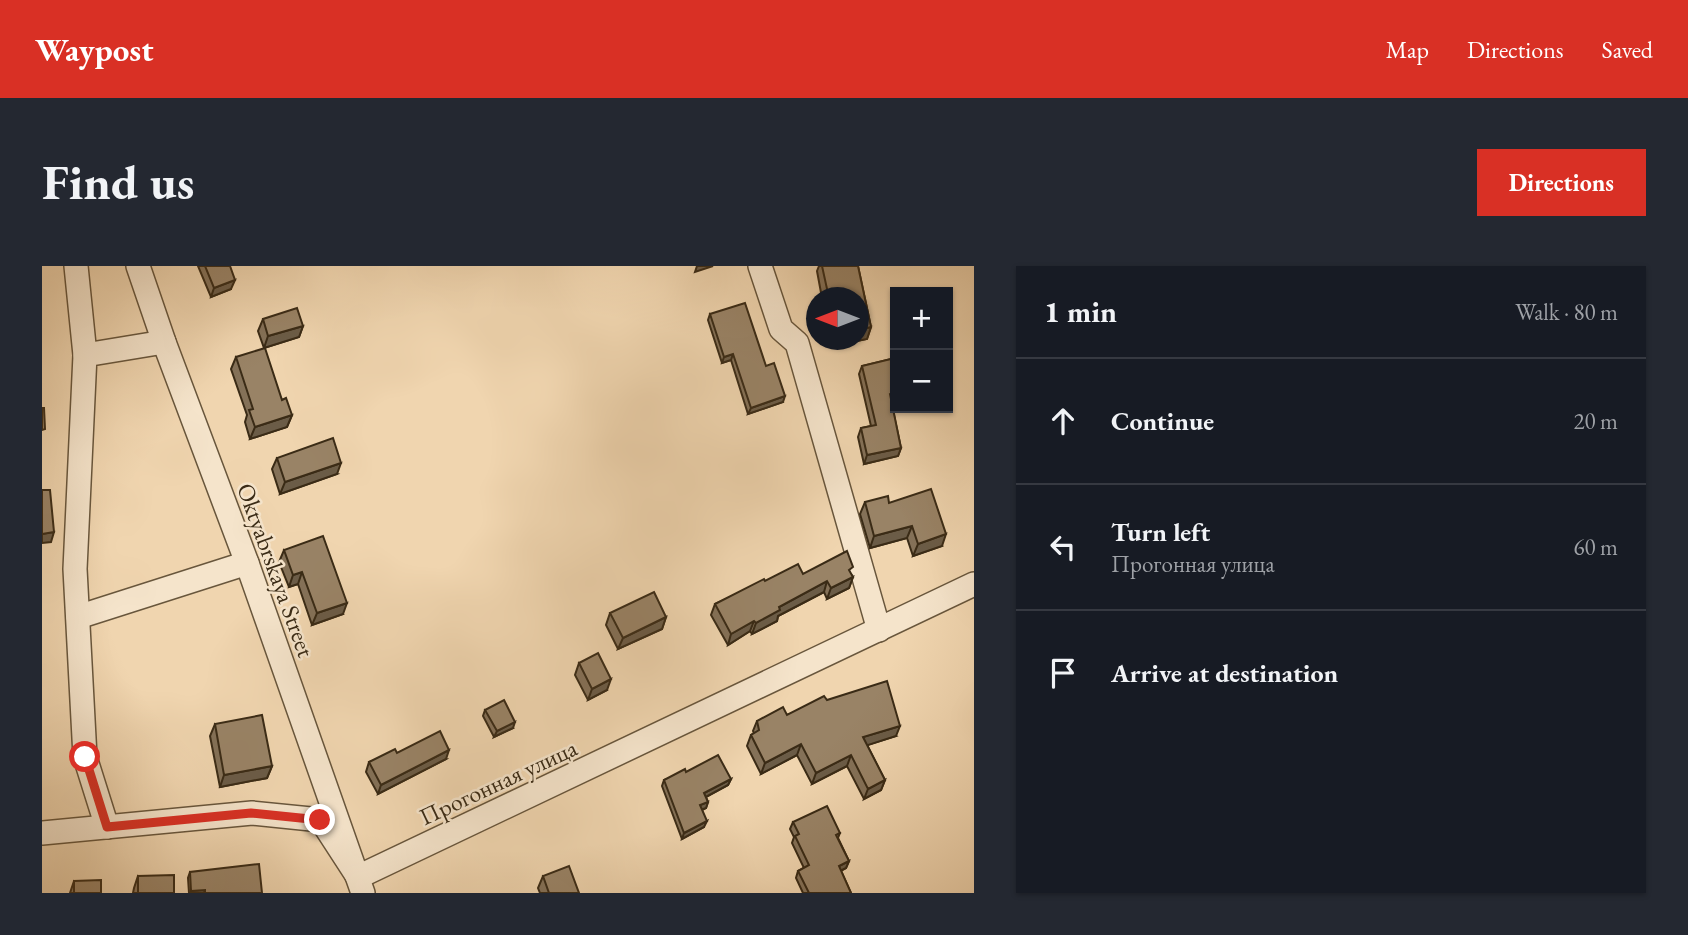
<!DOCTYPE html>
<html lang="en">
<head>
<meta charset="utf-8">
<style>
	:root { --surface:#171b24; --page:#242831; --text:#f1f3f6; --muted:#9ea1a6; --line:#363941; --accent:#d93025 }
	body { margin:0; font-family:"EB Garamond",serif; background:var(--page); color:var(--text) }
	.controls { position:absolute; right:21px; top:21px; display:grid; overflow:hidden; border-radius:0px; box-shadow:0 2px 5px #0004 }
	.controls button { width:63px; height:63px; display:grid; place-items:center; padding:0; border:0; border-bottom:2px solid var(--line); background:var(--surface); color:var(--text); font:35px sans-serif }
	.compass { position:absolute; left:764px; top:21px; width:63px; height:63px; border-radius:50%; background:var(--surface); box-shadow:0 2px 5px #0004; rotate:270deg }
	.stop { position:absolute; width:21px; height:21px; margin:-16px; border:5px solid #d93025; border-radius:50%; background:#fff }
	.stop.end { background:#d93025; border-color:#fff; box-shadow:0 2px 7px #0008 }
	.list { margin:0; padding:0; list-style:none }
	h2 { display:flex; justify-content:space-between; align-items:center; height:91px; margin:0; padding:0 28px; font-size:30px }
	h2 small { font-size:23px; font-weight:400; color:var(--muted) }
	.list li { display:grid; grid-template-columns:46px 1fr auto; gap:21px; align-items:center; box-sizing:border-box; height:126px; padding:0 28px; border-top:2px solid var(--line) }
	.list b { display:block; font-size:26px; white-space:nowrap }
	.list p { margin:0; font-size:23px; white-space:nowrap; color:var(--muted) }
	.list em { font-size:23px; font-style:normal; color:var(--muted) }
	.icon { flex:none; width:38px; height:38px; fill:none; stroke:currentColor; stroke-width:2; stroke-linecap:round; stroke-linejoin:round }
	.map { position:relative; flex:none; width:932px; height:627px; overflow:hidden; border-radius:0px }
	header { display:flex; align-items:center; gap:42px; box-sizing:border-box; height:98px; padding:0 35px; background:var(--accent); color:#fff }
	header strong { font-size:33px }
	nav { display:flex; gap:38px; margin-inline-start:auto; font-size:24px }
	.intro { display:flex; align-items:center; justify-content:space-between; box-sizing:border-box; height:168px; padding:0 42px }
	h1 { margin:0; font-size:49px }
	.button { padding:18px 32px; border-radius:0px; background:var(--accent); color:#fff; font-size:24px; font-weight:700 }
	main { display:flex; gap:42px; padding:0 42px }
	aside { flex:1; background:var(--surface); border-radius:0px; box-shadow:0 2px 5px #0004 }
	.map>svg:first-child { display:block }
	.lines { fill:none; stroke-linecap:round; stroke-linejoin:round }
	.minor-casing { stroke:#68563c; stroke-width:26 }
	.minor { stroke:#f5e4cb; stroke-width:23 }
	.wall { fill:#847158; stroke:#3a2b16; stroke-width:2 }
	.shaded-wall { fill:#6b5c47; stroke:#3a2b16; stroke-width:2 }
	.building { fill:#998366; stroke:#3a2b16; stroke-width:2 }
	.route { stroke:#d93025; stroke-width:9 }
	.labels { text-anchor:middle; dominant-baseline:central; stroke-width:5; stroke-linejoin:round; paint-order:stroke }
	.street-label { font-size:24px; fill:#3a2b16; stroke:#f5e4cb }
</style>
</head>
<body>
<header>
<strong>Waypost</strong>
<nav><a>Map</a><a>Directions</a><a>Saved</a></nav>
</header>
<div class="intro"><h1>Find us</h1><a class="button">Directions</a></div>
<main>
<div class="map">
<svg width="932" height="627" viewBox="0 0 932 627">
	<rect width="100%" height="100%" fill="#f0d5af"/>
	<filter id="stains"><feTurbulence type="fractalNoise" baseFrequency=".00286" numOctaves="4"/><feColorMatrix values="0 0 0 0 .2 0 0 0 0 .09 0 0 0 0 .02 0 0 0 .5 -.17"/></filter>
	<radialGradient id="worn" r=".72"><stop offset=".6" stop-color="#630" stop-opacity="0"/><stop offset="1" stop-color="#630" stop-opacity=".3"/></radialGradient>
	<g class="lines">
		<defs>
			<g id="minor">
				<path d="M34,0L43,89"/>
				<path d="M96,0L122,76L205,297L321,627"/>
				<path d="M718,0L739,63L755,77L837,364"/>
				<path d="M36,351L205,297"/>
				<path d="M65,561L43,491L33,303L43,89L122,76"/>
				<path d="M0,567L210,547L279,554L316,611L932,318"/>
			</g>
		</defs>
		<use href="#minor" class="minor-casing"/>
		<use href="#minor" class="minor"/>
	</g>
	<g class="wall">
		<path d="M156,0H188L189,23L169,31Z"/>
		<path d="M777,0H816L829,61L825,73L791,80L789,74H816V32H780L775,5Z"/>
		<path d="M668,48L724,100L741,136L706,148L689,94L680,97L666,54Z"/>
		<path d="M221,53L261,60L257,71L222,82L216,65Z"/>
		<path d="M194,91L240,134L250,149L245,161L208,173L203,156L205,149L189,103Z"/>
		<path d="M853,92V134L849,135L859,182L856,190L822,198L816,171L819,162L829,160L817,108L820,100Z"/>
		<path d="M235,192L295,208L238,228L230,203Z"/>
		<path d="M823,236L847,237L900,280L871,290L865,272L828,282L818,248Z"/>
		<path d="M242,284L301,348L270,359L256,318L247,321L237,296Z"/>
		<path d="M809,308L811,311L807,322L785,333L782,326L736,350L735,355L710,368L708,365L686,379L669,349L673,338L723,315Z"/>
		<path d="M568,347L624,351L620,363L576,383L564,359Z"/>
		<path d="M537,397L565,424L546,434L533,409Z"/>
		<path d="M785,434L854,470L825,479L843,514L839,524L822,533L805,500L770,518L755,489L719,508L705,480L709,469L712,467L711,465L715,455L745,449Z"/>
		<path d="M443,444L471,462L452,471L441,450Z"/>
		<path d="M173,458L230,500L225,512L178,521L168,470Z"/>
		<path d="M355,487L404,493L336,528L324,506L327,496Z"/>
		<path d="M644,506L689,513L686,519L664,531L666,536L664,542L660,544L662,561L640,573L620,520L622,514Z"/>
		<path d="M751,556L798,567L796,572L807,595L804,602L799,605L809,627H761L754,612L756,605L762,602L750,577L752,571L748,563Z"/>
		<path d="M148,606L220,627H147L146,612Z"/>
		<path d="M96,610L132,627H91L92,622Z"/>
		<path d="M501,610L537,627H498L496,622Z"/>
		<path d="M32,615L59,627H28Z"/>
	</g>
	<g class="shaded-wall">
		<path d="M655,0H671L653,6Z"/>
		<path d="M193,14L189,23L169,31L172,22Z"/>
		<path d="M261,60L257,71L222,82L226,70Z"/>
		<path d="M829,61L825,73L791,80L793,74H816V64Z"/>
		<path d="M691,88L689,94L680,97L682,91Z"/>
		<path d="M853,126V134L844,136L848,128Z"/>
		<path d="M743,130L741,136L706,148L709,142Z"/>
		<path d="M250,149L245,161L208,173L213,161Z"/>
		<path d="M859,182L856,190L822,198L825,189Z"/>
		<path d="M299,197L295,208L238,228L243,216Z"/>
		<path d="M870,260L865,272L828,282L832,270Z"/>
		<path d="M12,266L9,276L0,277V268Z"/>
		<path d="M904,268L900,280L871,290L876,278Z"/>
		<path d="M260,306L256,318L247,321L251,309Z"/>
		<path d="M811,311L807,322L785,333L789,322Z"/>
		<path d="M785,315L782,326L736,350L735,355L710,368L714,357L737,341Z"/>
		<path d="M305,337L301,348L270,359L275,347Z"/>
		<path d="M624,351L620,363L576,383L581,372Z"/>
		<path d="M712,355L708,365L686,379L689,368Z"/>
		<path d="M569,413L565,424L546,434L550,423Z"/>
		<path d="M473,456L471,462L452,471L455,465Z"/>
		<path d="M858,460L854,470L817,482L821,471Z"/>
		<path d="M759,478L755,489L719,508L723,497Z"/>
		<path d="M407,484L404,493L336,528L339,519Z"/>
		<path d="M809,489L805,500L770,518L774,507Z"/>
		<path d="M230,500L225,512L178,521L182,509Z"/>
		<path d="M689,513L686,519L660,533L662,527Z"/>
		<path d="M843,514L839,524L822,533L826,523Z"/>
		<path d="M666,536L664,542L656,545L658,539Z"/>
		<path d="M665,555L662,561L640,573L642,567Z"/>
		<path d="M807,595L804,602L794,607L797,600Z"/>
		<path d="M163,624L162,627H149V625Z"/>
	</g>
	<g class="building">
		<path d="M163,0H188L193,14L172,22Z"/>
		<path d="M780,0H816L829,61L816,64V32H787Z"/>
		<path d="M703,37L724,100L732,97L743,130L709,142L691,88L682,91L668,48Z"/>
		<path d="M255,42L261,60L226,70L221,53Z"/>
		<path d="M223,82L240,134L244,132L250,149L213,161L207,144L211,143L194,91Z"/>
		<path d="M853,92V126L848,128L859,182L825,189L819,162L834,159L820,100Z"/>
		<path d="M0,142H2L3,163L0,164Z"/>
		<path d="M291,172L299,197L243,216L235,192Z"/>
		<path d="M889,223L904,268L876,278L870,260L832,270L823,236L846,230L847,237Z"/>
		<path d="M0,224H8L12,266L0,268Z"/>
		<path d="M281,270L305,337L275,347L260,306L251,309L242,284Z"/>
		<path d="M805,285L811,301L807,304L811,311L789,322L785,315L737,341L738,344L714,357L712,355L689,368L673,338L722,313L723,315L756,298L761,308Z"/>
		<path d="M612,326L624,351L581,372L568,347Z"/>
		<path d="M556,387L569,413L550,423L537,397Z"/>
		<path d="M845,415L858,460L821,471L843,514L826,523L809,489L774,507L759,478L723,497L709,469L717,464L715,455L741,441L745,449L782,430L785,434Z"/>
		<path d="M462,434L473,456L455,465L443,444Z"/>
		<path d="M220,449L230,500L182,509L173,458Z"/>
		<path d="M398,465L407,484L339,519L327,496L353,483L355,487Z"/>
		<path d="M676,489L689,513L662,527L666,536L658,539L665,555L642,567L622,514L643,503L644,506Z"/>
		<path d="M785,540L798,567L794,569L807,595L797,600L809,627H767L756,605L767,599L753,570L757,568L751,556Z"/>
		<path d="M217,598L220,627H163V624L149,625L148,606Z"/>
		<path d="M527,600L537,627H507L501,610Z"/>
		<path d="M132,609V627H96V610Z"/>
		<path d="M59,614V627H32V615Z"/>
	</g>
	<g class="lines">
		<path class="route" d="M43,491L65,561L209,547L278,554"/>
	</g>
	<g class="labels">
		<g class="street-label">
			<text transform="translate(234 304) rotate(70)">Oktyabrskaya Street</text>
			<text transform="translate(456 516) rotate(-25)">Прогонная улица</text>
		</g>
	</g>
	<rect width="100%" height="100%" filter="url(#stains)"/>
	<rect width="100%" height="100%" fill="url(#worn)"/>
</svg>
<div class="controls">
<button>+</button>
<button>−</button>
</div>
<svg class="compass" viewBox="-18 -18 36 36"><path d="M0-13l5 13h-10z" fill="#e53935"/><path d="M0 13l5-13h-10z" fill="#9ea1a6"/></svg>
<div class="stop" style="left:43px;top:491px"></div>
<div class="stop end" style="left:278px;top:554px"></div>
</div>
<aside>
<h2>1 min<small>Walk · 80 m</small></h2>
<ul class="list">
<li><svg class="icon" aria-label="ahead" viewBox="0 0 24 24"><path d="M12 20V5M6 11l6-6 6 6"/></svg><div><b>Continue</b></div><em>20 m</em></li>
<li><svg class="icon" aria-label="left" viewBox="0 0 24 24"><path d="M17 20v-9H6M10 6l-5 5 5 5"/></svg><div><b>Turn left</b><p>Прогонная улица</p></div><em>60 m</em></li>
<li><svg class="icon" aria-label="arrive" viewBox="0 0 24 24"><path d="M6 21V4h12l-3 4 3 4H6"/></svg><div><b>Arrive at destination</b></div></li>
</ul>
</aside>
</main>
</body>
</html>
